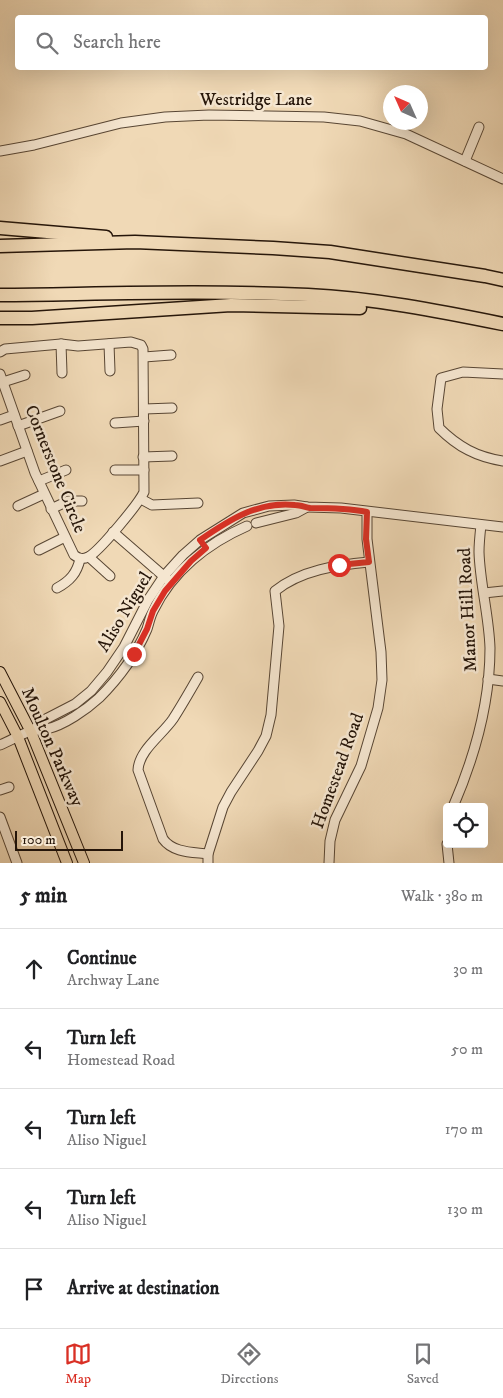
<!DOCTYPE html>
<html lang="en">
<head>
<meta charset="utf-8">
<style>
	:root { --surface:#fff; --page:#f6f6f6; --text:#202124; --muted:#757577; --line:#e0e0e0; --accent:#d93025 }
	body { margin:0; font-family:"IM FELL DW Pica",serif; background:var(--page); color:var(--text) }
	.controls { position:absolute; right:15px; bottom:15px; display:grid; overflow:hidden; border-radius:5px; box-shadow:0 5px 20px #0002 }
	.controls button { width:45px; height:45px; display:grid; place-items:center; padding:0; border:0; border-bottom:1px solid var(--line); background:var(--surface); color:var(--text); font:25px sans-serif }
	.compass { position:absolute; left:383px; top:85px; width:45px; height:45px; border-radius:50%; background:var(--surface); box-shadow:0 5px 20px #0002; rotate:315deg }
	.scale { position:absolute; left:15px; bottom:12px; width:108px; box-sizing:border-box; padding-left:5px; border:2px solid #251509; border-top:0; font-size:14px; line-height:18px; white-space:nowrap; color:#251509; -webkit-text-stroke:4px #f5e6d0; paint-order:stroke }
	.stop { position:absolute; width:15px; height:15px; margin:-11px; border:4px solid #d93025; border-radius:50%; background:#fff }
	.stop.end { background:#d93025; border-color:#fff; box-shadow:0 1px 5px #0008 }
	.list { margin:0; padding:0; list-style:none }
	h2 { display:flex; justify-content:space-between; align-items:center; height:65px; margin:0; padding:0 20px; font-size:21px }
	h2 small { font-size:16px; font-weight:400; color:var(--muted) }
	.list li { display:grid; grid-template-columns:32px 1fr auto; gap:15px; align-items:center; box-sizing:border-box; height:80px; padding:0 20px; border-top:1px solid var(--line) }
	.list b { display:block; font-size:19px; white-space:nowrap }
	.list p { margin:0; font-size:16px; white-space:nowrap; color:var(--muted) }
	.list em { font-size:16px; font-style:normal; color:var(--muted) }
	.icon { flex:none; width:28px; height:28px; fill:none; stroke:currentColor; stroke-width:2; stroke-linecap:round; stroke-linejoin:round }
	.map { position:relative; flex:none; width:503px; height:863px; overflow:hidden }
	.search { position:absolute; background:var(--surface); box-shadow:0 5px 20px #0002; left:15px; right:15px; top:15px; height:55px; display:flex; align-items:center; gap:12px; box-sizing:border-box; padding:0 18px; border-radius:5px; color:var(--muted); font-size:19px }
	.sheet { height:465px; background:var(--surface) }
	nav { display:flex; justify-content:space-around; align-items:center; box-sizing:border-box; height:70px; border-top:1px solid var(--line); background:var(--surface); font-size:14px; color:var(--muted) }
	nav a { display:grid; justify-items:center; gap:2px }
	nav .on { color:var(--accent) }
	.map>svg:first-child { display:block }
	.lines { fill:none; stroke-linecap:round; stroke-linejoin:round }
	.minor-casing { stroke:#584634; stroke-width:11 }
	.major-casing { stroke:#251509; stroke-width:12 }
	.highway-casing { stroke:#251509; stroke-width:15 }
	.minor { stroke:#f5e6d0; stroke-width:9 }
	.major { stroke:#f0d9b6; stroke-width:10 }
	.highway { stroke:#f0d9b6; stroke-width:12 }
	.route { stroke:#d93025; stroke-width:6 }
	.labels { text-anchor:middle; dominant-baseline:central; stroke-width:5; stroke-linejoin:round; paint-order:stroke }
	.street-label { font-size:18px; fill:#251509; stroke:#f5e6d0 }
</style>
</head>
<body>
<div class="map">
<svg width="503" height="863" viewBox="0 0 503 863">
	<rect width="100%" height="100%" fill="#f0d9b6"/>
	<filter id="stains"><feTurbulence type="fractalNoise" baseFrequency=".004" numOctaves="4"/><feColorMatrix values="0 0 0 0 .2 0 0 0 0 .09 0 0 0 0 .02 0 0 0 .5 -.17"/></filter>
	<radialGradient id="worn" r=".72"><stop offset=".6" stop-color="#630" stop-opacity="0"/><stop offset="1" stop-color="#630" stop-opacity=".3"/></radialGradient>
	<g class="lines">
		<defs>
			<g id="minor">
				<path d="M0,151L34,145L121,123L165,117L209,115L324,117L360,121L406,134L503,179"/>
				<path d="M465,161L479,127"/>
				<path d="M61,344L62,373"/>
				<path d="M109,344L110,371"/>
				<path d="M0,352L5,349L61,344L78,346L131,342L141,345L143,349L144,492C139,503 99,552 88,557C82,560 78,558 74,555L35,473L0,374"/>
				<path d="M144,357L171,355"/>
				<path d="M503,374L463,372L441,378L437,409L439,428C458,447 477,457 503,461"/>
				<path d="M3,382L25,375"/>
				<path d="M144,409L172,408"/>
				<path d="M0,420L14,415"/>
				<path d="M115,423L144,421"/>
				<path d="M18,426L60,411"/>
				<path d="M143,457L172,456"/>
				<path d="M0,461L27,451"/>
				<path d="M115,470H144"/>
				<path d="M39,481L66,470"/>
				<path d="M141,499L152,505L198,503"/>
				<path d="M18,506L44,494"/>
				<path d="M51,509L68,501H82"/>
				<path d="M256,523L296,513L307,507"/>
				<path d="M113,532L167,579"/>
				<path d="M39,550L65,537"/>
				<path d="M89,557L110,576"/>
				<path d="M57,588C70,581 77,573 80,559"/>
				<path d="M484,593L503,591"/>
				<path d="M198,677C190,691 182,705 173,719C162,735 139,750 138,770L163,839C173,853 193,852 208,854"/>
				<path d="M488,679L503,681"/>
				<path d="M31,732L44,720L75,704L91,691L107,672L124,647L148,600L164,576L183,555L200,540L243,513L269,506L294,505L307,507L341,508L503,527"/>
				<path d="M0,745C10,741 21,734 31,731C36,730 42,730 47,729C64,725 86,710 99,698C119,678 136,655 147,629C149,623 150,617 153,611C172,571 208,543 247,526"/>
				<path d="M0,790L9,787"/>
				<path d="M453,807C475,756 490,704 490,648C489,616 480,584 479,552C479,543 480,534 481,525"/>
				<path d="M0,817L17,863"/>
				<path d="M447,844L449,863"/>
				<path d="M208,863V854L223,807L231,792L258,751L266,736L271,715L279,626L275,591C301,570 337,565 369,562"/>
				<path d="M329,863L330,841L335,820L361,766L378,708L382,680L381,652L367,539V512"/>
			</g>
			<g id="major">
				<path d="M0,672L31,732L84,863"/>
				<path d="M0,702L18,737L67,863"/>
			</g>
			<g id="highway">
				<path d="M0,228L106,237"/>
				<path d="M0,246L135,242L273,248L330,252L485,276L503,280"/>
				<path d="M0,295C102,294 205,290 308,295C373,298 439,311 503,324"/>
				<path d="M0,318H32L231,305L360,308"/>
			</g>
		</defs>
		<use href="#minor" class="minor-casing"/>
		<use href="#major" class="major-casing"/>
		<use href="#highway" class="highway-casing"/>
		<use href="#minor" class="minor"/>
		<use href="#major" class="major"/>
		<use href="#highway" class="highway"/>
	</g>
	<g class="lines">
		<path class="route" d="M134,654L147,629L153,611L165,591L191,561L206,548L200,540C229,520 258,501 295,505C300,505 305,507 310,508C329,508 347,508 367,512L366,539L369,562L339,565"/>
	</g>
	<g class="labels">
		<g class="street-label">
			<text x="256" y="100">Westridge Lane</text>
			<text transform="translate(55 469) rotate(68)">Cornerstone Circle</text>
			<text transform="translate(468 610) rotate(-93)">Manor Hill Road</text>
			<text transform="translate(125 612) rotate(-59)">Aliso Niguel</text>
			<text transform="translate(52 747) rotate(66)">Moulton Parkway</text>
			<text transform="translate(338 771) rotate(-70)">Homestead Road</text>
		</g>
	</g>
	<rect width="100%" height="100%" filter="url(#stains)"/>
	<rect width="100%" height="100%" fill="url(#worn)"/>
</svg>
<div class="controls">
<button><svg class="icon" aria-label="locate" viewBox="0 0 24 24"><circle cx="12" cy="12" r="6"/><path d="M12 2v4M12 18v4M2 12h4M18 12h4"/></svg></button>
</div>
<svg class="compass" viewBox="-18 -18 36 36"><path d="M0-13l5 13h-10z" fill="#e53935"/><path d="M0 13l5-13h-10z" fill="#757577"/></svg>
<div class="scale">100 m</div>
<div class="stop" style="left:339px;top:565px"></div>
<div class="stop end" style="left:134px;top:654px"></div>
<div class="search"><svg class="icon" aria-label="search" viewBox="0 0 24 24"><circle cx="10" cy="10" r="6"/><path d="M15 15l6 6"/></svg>Search here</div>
</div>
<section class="sheet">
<h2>5 min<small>Walk · 380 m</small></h2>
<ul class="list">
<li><svg class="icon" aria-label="ahead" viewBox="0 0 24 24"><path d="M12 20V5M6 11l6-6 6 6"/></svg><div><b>Continue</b><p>Archway Lane</p></div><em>30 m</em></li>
<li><svg class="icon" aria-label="left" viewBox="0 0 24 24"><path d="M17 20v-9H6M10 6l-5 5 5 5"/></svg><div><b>Turn left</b><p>Homestead Road</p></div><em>50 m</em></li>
<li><svg class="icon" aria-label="left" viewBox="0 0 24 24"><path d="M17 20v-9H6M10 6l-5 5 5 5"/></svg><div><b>Turn left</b><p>Aliso Niguel</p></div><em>170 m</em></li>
<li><svg class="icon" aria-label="left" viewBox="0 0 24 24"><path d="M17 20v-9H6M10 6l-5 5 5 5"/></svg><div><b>Turn left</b><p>Aliso Niguel</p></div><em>130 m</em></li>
<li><svg class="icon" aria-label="arrive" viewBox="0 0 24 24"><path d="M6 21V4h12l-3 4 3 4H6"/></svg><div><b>Arrive at destination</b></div></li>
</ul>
</section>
<nav>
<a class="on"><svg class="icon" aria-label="map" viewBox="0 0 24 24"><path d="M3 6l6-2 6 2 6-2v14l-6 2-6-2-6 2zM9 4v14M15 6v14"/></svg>Map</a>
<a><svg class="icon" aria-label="directions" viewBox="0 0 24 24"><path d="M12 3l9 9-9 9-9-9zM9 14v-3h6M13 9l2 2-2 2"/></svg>Directions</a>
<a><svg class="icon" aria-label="saved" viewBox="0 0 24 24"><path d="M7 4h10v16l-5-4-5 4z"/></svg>Saved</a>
</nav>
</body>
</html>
